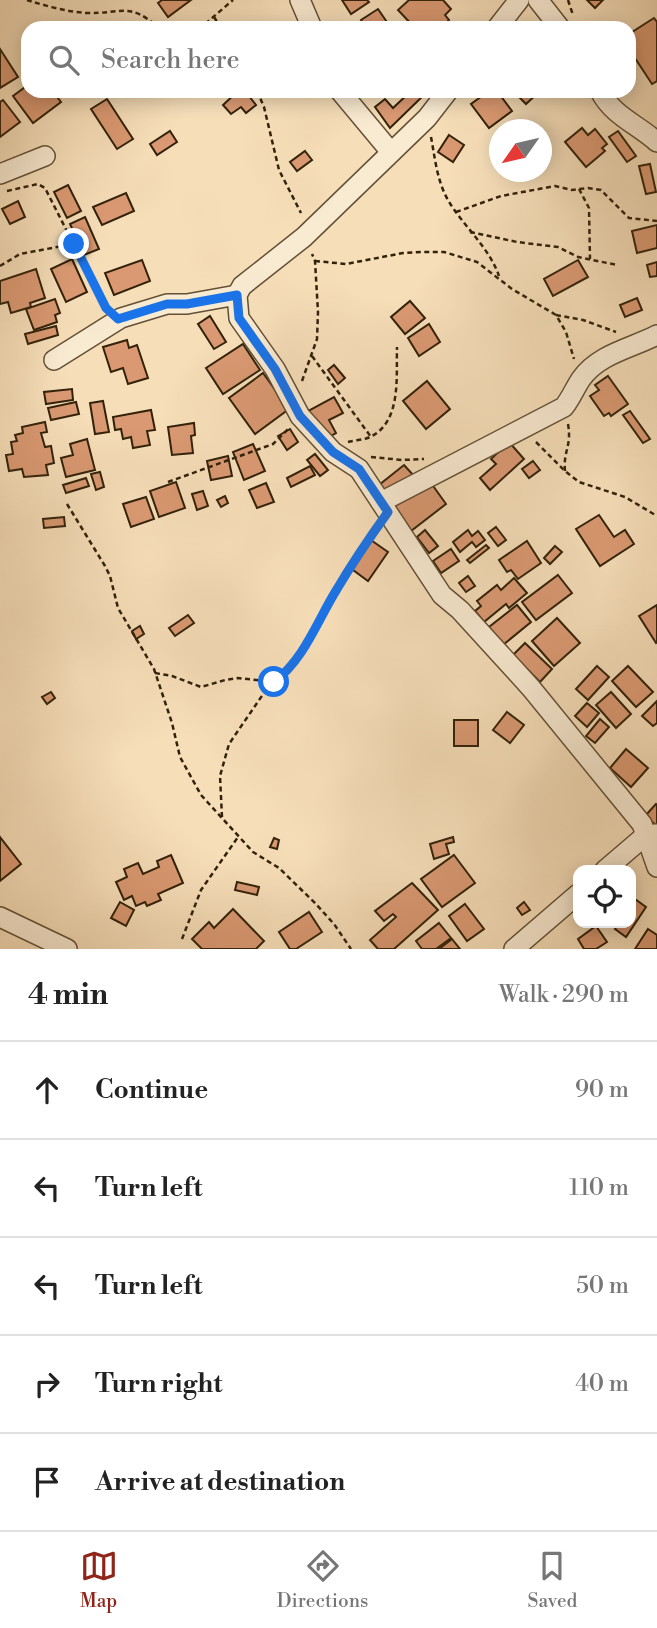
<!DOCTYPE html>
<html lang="en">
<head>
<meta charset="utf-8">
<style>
	:root { --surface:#fff; --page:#f2f2f2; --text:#222; --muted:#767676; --line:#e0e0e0; --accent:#8f2418 }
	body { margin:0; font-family:"Libre Bodoni",serif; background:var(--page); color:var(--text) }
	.controls { position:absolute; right:21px; bottom:21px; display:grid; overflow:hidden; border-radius:14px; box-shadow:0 4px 18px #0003 }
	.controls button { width:63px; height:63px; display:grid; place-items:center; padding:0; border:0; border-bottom:2px solid var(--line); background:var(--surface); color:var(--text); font:35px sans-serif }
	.compass { position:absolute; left:489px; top:119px; width:63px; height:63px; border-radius:50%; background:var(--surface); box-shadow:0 4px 18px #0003; rotate:236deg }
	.stop { position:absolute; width:21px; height:21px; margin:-16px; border:5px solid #1a73e8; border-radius:50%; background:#fff }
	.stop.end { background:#1a73e8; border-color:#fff; box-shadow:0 2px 7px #0008 }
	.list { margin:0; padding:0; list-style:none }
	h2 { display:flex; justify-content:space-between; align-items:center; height:91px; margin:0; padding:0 28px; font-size:30px }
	h2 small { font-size:23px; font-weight:400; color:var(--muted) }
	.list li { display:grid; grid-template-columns:46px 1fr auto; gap:21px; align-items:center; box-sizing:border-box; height:98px; padding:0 28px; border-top:2px solid var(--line) }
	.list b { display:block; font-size:26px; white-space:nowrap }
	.list em { font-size:23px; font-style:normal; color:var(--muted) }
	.icon { flex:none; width:38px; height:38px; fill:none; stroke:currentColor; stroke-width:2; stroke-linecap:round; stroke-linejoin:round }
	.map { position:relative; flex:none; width:657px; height:949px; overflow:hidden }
	.search { position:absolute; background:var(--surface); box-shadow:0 4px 18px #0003; left:21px; right:21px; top:21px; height:77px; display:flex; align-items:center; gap:18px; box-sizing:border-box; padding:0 24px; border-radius:21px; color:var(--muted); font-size:26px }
	.sheet { height:581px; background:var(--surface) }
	nav { display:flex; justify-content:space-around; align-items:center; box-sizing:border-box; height:98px; border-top:2px solid var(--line); background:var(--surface); font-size:19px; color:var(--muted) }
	nav a { display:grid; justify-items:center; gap:4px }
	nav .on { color:var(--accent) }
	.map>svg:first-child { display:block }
	.building { fill:#da9972; stroke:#32220a; stroke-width:2 }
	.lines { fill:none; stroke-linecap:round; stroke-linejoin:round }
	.minor-casing { stroke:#635136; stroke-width:22 }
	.path { stroke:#32220a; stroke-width:2.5; stroke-dasharray:5 3.5; stroke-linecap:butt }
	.minor { stroke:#f9ead2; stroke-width:19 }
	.route { stroke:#1a73e8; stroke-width:9 }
</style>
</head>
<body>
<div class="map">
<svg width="657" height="949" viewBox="0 0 657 949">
	<rect width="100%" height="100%" fill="#f6deb9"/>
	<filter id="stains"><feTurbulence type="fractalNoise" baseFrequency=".00286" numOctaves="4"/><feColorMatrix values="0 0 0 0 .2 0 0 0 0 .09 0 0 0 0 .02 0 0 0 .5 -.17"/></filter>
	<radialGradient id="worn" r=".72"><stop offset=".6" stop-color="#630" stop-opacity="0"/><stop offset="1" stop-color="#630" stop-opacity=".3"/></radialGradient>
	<g class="building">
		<path d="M162,0H191L168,17L158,3Z"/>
		<path d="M342,0H367L369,2L351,14Z"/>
		<path d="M409,0H443L451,9L445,15L449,20L440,28H415L398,10Z"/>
		<path d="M587,0H603L595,8Z"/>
		<path d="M378,9L391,28H366L361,20Z"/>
		<path d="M654,18L657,22V81L652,84L629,49V34Z"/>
		<path d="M0,49L18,77L0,88Z"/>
		<path d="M28,85V91H61L55,94L61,102L33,123L13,96Z"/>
		<path d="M238,91H245L256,105L246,113L241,107L231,114L223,105Z"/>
		<path d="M411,91H428L390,128L375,107L385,99L393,108Z"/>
		<path d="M489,91H497L512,111L489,128L471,104Z"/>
		<path d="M518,91H540L526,104L515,93Z"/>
		<path d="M107,99L133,139L117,149L91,109Z"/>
		<path d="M3,100L20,122L0,137V102Z"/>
		<path d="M582,128L588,135L595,129L607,144L602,148L605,151L586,167L565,142Z"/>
		<path d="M170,131L177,142L157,155L150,144Z"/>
		<path d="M618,131L636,156L627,162L609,137Z"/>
		<path d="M449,135L464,145L453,162L438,152Z"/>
		<path d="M305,151L312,160L297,171L290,162Z"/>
		<path d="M650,164L656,192L646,194L639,166Z"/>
		<path d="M68,185L81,211L67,218L54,192Z"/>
		<path d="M126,193L134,211L102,225L93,207Z"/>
		<path d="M18,201L25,217L10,224L2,209Z"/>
		<path d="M85,217L99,249L84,255L70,224Z"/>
		<path d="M657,225V248L637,253L632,231Z"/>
		<path d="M72,259L87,292L66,302L51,269Z"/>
		<path d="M142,260L150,281L114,295L105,273Z"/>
		<path d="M578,260L588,277L553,296L544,279Z"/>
		<path d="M657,262V276L650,277L647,265Z"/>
		<path d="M36,269L45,298L30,303L31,307L11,313L8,302L0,304V281Z"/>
		<path d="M637,298L642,310L625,317L620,305Z"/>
		<path d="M55,299L60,313L55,315L57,322L34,330L26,309Z"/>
		<path d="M410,301L425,318L405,334L391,317Z"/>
		<path d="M210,316L226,342L214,349L198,324Z"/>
		<path d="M429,324L440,342L419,356L408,338Z"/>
		<path d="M56,326L58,335L28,344L25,334Z"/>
		<path d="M127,340L129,348L137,345L148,378L128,384L123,368L111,372L103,347Z"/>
		<path d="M243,344L260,370L223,394L206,368Z"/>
		<path d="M334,365L345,378L338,384L328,370Z"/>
		<path d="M263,373L289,409L255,434L229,398Z"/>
		<path d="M608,376L628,404L611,416L609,413L604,416L590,396L599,390L595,385Z"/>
		<path d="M427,381L450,409L426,429L403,401Z"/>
		<path d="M72,389L73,400L46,404L44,392Z"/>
		<path d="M334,397L343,413L329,420L336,433L327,438L308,411Z"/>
		<path d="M103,401L109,432L95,434L90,403Z"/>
		<path d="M76,402L79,414L51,420L48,408Z"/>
		<path d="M151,410L155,430L147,431L150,445L133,448L131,437L123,439L121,429L115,430L113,417Z"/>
		<path d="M630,411L650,439L643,443L623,415Z"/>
		<path d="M45,422L47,432L41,433L45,447L51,446L54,463L46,465L48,475L24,477L22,469L9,471L6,455L13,454L11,442L17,441L15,435L23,433L22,427Z"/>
		<path d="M194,423L195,435L191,436L193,453L172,455L168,427Z"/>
		<path d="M290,429L298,442L287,450L278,436Z"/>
		<path d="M87,439L95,470L66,477L61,458L73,455L70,444Z"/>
		<path d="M509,442L524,459L490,490L480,478L496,464L491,459Z"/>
		<path d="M253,444L265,471L244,480L233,452Z"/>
		<path d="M315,454L328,470L320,476L307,460Z"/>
		<path d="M228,456L232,476L211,480L207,461Z"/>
		<path d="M533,461L540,470L529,478L522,469Z"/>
		<path d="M404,465L414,476L383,501L374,489Z"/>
		<path d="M310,466L315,475L291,487L287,478Z"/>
		<path d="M100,472L104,487L96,490L91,474Z"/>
		<path d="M426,476L446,504L411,531L390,503Z"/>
		<path d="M86,478L89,486L66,493L63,485Z"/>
		<path d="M176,482L185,508L159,517L150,491Z"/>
		<path d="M266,483L274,502L257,508L249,490Z"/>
		<path d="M203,491L208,506L197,510L192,494Z"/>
		<path d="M225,496L228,503L221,507L217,500Z"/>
		<path d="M146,497L154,519L131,527L123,504Z"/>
		<path d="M599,515L614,537L625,530L634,544L600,566L576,529Z"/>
		<path d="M64,517L65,526L44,528L43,519Z"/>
		<path d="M496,527L506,540L498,546L488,533Z"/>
		<path d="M425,530L438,546L429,553L417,537Z"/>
		<path d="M468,530L472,536L478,531L485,540L476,547L472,542L460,552L453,542Z"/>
		<path d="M368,538L388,552L368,581L349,567Z"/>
		<path d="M527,541L541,563L518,579L511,570L507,572L499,560Z"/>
		<path d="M486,545L489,548L470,563L467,560Z"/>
		<path d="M555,546L562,552L550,564L544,558Z"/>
		<path d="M451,549L459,561L441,573L433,561Z"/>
		<path d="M558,575L572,593L536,620L522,602Z"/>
		<path d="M468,576L475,586L466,592L459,583Z"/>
		<path d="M514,578L527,593L509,608L506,604L484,622L475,611L481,606L477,601L497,585L501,590Z"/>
		<path d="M517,605L531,622L503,645L489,627Z"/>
		<path d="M657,605V642L656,643L639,616Z"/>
		<path d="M188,615L194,623L175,636L169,628Z"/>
		<path d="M557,618L580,643L554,666L532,641Z"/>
		<path d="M140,626L144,634L136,639L132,631Z"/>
		<path d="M525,643L552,669L540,682L513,655Z"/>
		<path d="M597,666L609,677L588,700L576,689Z"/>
		<path d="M628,666L653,692L636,707L612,681Z"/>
		<path d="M51,692L55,698L47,704L42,697Z"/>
		<path d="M611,692L631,714L616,728L596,705Z"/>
		<path d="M657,701V723L653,726L642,716Z"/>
		<path d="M587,703L599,713L587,727L575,716Z"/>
		<path d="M507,712L524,725L510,743L493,730Z"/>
		<path d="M600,719L609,727L595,743L586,736Z"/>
		<rect x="454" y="720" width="24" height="26"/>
		<path d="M626,749L648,768L631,787L610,768Z"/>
		<path d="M656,804L657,805V826L645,816Z"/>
		<path d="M0,837L21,864L0,881Z"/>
		<path d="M453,837L454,842L446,844L449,854L434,859L430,844Z"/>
		<path d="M274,838L279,840L277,849L270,847Z"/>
		<path d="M171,855L183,883L158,894L161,900L147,906L145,902L136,906L132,896L124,900L116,882L127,877L124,869L138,863L143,874L159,867L157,861Z"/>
		<path d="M454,855L475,883L442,907L421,879Z"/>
		<path d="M237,882L259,887L257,895L235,890Z"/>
		<path d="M412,883L438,910L394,949H378L370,940L396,917L393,914L384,921L375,911Z"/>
		<path d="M635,899L646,907L626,937L615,929L619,923H631V905Z"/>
		<path d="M120,902L134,910L126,926L111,918Z"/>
		<path d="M524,902L530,910L522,915L517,908Z"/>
		<path d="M465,904L484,929L467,941L449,916Z"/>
		<path d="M233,909L264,941L256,949H202L192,939L209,922L214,928Z"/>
		<path d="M309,912L322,932L296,949H290L279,932Z"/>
		<path d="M439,923L451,938L436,949H422L416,941Z"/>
		<path d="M596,926L607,942L596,949H584L578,939Z"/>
		<path d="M648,929L657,935V949H635Z"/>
		<path d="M452,939L460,949H439Z"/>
	</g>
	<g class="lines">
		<defs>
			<g id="minor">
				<path d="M300,0L312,28"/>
				<path d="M538,0L560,28"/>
				<path d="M497,28L519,0"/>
				<path d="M340,91L390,151"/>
				<path d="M448,91L427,118L304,237L242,286L237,295L239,318L275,369L300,416L333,452L359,469L442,595L460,610L531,688L642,824L657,867"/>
				<path d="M600,91C613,116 637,124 657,142"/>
				<path d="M0,174L45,156"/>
				<path d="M54,360L121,318L167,304H187L237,295"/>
				<path d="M381,502L564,407C571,398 575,388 581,379C598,354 632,348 657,335"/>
				<path d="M605,870L646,835L656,834"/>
				<path d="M0,917L67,949"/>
				<path d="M514,949L578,894"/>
			</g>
		</defs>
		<use href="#minor" class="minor-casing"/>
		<g class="path">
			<path d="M27,0C46,6 68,12 87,13C123,14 128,1 159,28"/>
			<path d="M568,0L573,15"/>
			<path d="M214,17L221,28"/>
			<path d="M189,28L205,24L233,0"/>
			<path d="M257,91L264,107L279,170L301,213"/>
			<path d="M431,137C435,158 437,181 448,200C463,226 489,247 499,276"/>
			<path d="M579,189L589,208L590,259"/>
			<path d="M7,191L38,184L45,188L106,308"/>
			<path d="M456,212L501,196L555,186L572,190L588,188L601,190L629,218L657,221"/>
			<path d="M470,232L517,242L558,247L578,257L617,265"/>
			<path d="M315,261L346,264L403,253L423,252H444L477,262L512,289L556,315L566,332L574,359"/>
			<path d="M0,266L20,254L73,244"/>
			<path d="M556,315L583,320L616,332"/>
			<path d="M312,356L371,437"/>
			<path d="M302,381L317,339L318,312L315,261L312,254"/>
			<path d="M348,442C355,440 364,440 370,437C402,422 396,376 397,347"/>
			<path d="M536,442L565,471L579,482L625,497L657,516"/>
			<path d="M371,457L402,460L424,459"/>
			<path d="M565,471C563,451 572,446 568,424"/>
			<path d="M168,482L273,444L288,429"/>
			<path d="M67,504L105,566L110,576L118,608L154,669L172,723L180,757L201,795L253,852L279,868L315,903L334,924L351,949"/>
			<path d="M155,673L172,676L201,687L225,680L238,678L274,682"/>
			<path d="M222,817L220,776L229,744L268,687L285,674L308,642L337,588L378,527"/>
			<path d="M182,939L201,890L238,837"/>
		</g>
		<use href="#minor" class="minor"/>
	</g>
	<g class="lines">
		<path class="route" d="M74,244L106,308L118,319L167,304H187L237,295L239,318L275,369L300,416L333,452L359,469L388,512C370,537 353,562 337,589C317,621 305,658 274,682"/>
	</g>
	<rect width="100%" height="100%" filter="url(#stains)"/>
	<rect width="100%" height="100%" fill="url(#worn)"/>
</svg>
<div class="controls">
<button><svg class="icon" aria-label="locate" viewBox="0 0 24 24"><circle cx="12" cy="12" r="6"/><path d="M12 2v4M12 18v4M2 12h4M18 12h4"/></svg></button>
</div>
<svg class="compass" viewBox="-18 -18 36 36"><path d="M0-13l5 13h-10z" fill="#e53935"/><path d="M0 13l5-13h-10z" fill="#767676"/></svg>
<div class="stop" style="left:274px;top:682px"></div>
<div class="stop end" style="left:74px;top:244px"></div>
<div class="search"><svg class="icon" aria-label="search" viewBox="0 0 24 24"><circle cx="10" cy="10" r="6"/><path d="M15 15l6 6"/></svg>Search here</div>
</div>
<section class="sheet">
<h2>4 min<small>Walk · 290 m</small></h2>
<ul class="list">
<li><svg class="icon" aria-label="ahead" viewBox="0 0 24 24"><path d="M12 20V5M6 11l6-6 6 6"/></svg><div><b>Continue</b></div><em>90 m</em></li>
<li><svg class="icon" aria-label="left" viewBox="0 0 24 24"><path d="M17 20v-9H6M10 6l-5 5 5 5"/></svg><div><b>Turn left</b></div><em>110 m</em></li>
<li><svg class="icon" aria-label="left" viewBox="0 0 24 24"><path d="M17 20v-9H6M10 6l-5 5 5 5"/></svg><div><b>Turn left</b></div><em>50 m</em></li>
<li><svg class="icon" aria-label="right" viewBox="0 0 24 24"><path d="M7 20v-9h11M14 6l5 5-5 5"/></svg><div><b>Turn right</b></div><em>40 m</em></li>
<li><svg class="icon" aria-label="arrive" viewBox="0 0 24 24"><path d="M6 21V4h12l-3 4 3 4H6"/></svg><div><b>Arrive at destination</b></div></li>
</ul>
</section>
<nav>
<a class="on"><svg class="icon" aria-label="map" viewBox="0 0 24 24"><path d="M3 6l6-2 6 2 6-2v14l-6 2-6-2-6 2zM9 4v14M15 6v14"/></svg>Map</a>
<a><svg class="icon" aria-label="directions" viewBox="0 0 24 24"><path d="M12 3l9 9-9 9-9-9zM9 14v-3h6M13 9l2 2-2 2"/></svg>Directions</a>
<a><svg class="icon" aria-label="saved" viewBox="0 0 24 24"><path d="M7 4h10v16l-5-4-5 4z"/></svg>Saved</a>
</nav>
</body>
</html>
